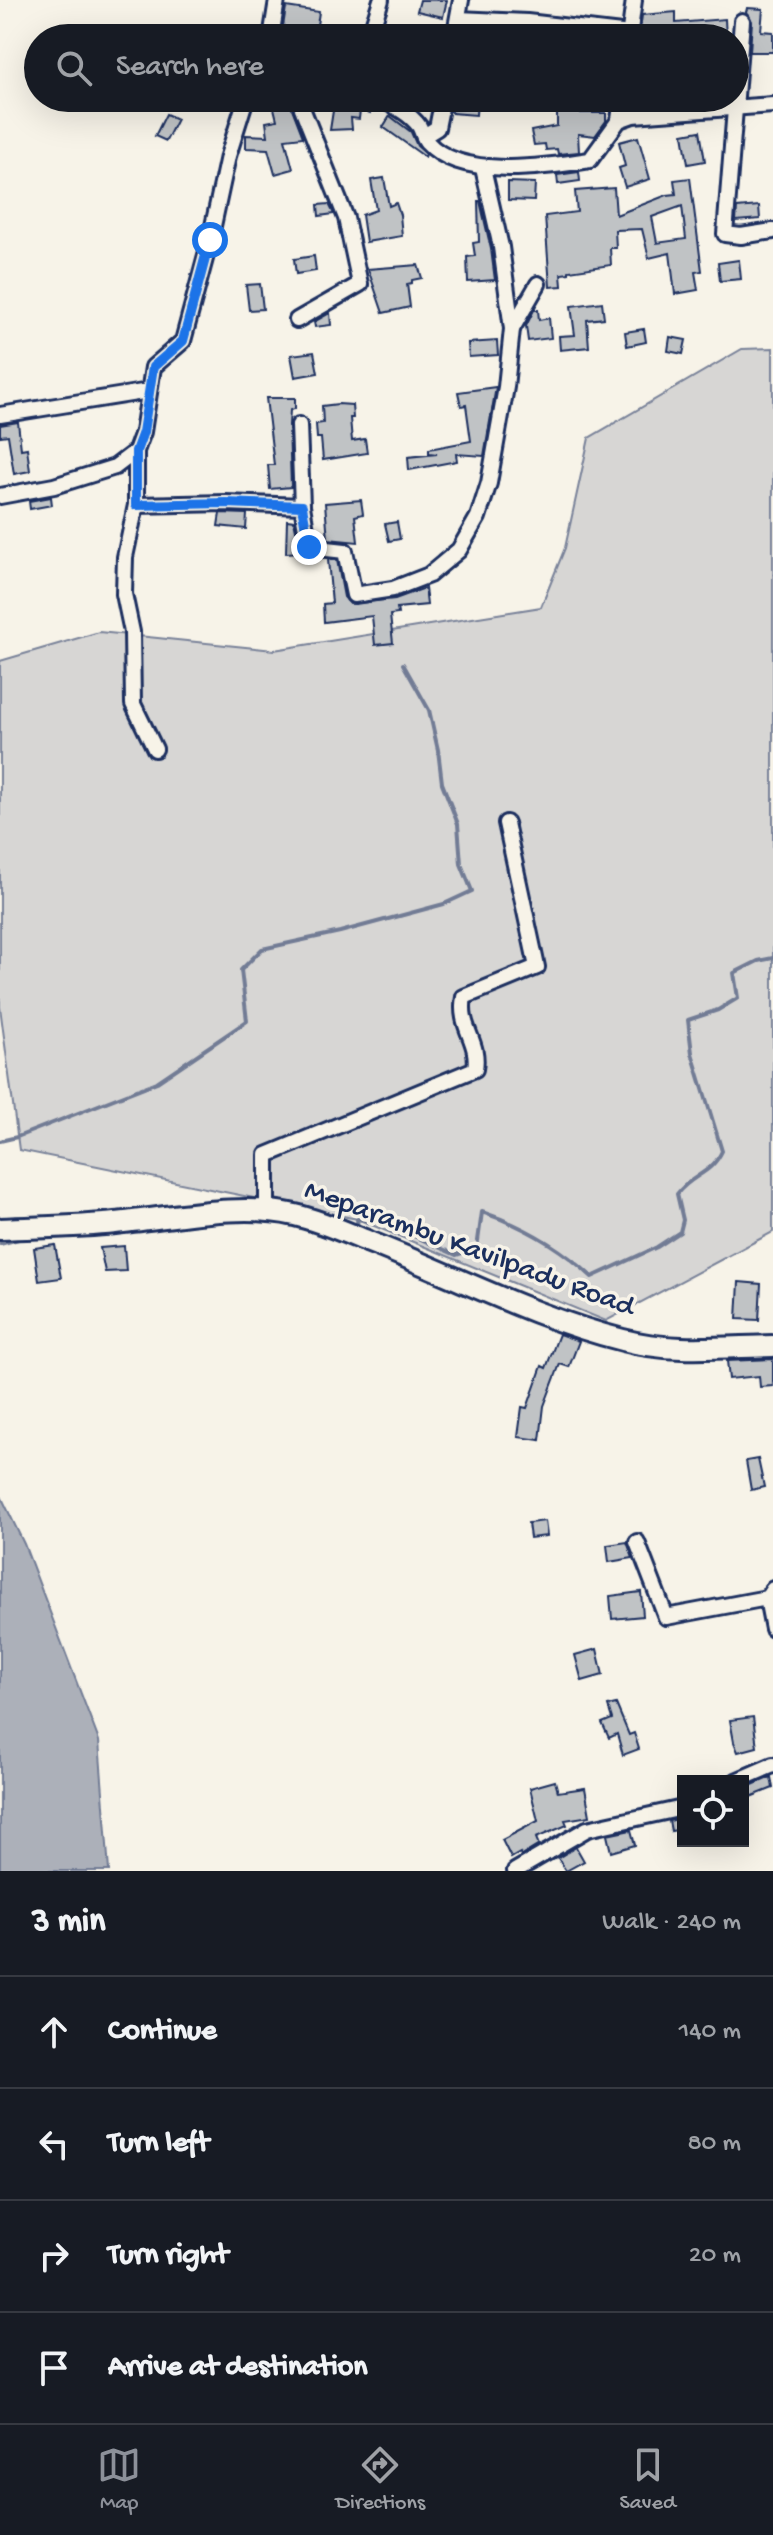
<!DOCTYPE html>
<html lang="en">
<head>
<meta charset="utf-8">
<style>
	:root { --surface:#171b24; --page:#20242c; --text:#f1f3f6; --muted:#9ea1a6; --line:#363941; --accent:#8c9099 }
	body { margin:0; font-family:"Gochi Hand",sans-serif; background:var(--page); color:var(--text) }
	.controls { position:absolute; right:24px; bottom:24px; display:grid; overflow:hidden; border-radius:0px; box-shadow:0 8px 32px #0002 }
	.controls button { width:72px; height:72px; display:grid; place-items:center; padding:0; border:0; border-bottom:2px solid var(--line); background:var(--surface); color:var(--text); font:40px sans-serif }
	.stop { position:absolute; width:24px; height:24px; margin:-18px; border:6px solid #1a73e8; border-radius:50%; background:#fff }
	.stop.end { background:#1a73e8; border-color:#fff; box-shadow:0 2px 8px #0008 }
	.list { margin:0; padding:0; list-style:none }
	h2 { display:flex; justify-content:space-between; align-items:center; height:104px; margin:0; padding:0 32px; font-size:34px }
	h2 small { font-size:26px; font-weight:400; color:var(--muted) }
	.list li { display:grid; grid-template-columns:52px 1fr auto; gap:24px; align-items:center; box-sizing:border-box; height:112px; padding:0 32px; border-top:2px solid var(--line) }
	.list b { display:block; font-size:30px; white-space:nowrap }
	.list em { font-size:26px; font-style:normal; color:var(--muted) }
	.icon { flex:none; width:44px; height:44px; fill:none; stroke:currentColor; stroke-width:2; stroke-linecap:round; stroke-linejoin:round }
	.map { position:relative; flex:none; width:773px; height:1871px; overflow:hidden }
	.search { position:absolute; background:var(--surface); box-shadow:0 8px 32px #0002; left:24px; right:24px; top:24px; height:88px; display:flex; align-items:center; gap:20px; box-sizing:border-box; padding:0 28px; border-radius:44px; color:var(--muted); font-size:30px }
	.sheet { height:552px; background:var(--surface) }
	nav { display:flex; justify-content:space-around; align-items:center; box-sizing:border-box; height:112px; border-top:2px solid var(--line); background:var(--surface); font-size:22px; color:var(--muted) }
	nav a { display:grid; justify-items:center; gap:4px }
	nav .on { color:var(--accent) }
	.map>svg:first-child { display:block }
	.green { fill:#d7d6d4; stroke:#798299; stroke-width:2 }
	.water { fill:#acb0b9; stroke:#727c95; stroke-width:2 }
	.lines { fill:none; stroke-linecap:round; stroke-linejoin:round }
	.stream { stroke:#727c95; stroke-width:4 }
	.building { fill:#c0c3c5; stroke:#1b2f5e; stroke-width:2; fill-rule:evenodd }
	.minor-casing { stroke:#1b2f5e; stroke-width:20 }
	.secondary-casing { stroke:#1b2f5e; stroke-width:26 }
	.minor { stroke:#f7f3e8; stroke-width:14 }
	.secondary { stroke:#f7f3e8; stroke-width:20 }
	.route { stroke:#1a73e8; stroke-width:10 }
	.labels { text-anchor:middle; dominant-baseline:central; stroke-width:7; stroke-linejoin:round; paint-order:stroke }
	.street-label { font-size:30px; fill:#1b2f5e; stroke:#f7f3e8 }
</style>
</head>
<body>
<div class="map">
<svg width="773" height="1871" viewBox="0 0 773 1871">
	<rect width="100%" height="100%" fill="#f7f3e8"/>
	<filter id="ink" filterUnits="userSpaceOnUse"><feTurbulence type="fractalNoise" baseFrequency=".0125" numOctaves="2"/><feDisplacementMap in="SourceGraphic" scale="16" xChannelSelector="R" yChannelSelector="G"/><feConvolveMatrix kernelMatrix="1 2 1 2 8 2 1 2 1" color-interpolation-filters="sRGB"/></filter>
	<g filter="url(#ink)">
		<path class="green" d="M773,348V1232L606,1321L357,1219L19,1150L0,1007V661L99,632L274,650L541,607L565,548L589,438L742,349Z"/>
		<path class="water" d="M0,1494L24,1544L99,1741L109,1871H0Z"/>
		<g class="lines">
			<g class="stream">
				<path d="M0,1141L17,1137L157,1082L247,1021L241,970L262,949L340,932L444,904L472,891L461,864L458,824L442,783L438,750L429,710L403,664"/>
				<path d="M358,1229L357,1219L385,1223L456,1255L477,1248L482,1212C524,1226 560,1247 592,1277L657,1247L680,1232L683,1220L677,1194C692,1174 711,1175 722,1151L692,1053L688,1020L718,1010L738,998L734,973L758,961L773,958"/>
				<path d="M0,1244L26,1237"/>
			</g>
		</g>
		<g class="building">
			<path d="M420,0H447L443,17L417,11Z"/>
			<path d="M286,7L319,12L315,38L282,33Z"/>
			<path d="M747,8L763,9L761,31L773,32V52H750L752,21L746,12Z"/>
			<path d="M676,12V23L725,19L726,38H639L642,15Z"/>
			<path d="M383,26L416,33V38H380Z"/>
			<path d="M280,98H288L303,137L285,139L293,169L275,174L268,149L246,148V135L268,136L266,122L277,120L272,100Z"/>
			<path d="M335,98H368L371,105L370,113L360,110L359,119L351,118L352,129L330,130Z"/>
			<path d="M453,98H477L476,115L452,113Z"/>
			<path d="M557,102H580V113H606V121L595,136L578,134L579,152L558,154L557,149L546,150L545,144L534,145L531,131L557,126Z"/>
			<path d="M166,114L177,119L166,141L155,136Z"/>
			<path d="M390,116L411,132L417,146L426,154L425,157L383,127Z"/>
			<path d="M700,131L705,161L688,164L683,134Z"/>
			<path d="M638,137L650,179L625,187L619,168L625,166L619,142Z"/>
			<path d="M579,172L580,181L558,184L557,175Z"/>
			<path d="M384,178L389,206L396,203L400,215L402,236L366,242L362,215L376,210L371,180Z"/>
			<path d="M690,178L702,271L695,272L698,290L675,294L670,253L649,258L642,229L615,230L616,248H610L611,265L569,271V273L561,274L562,286L550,287L545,216L577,212L575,191L614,188L616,215L667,195L676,194L674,180ZM682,206L686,239L657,243L652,217Z"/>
			<path d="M508,182L535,183L534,201L508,200Z"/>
			<path d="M478,201H480L491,249L495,280L468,282L467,257L475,256L473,243L479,242Z"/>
			<path d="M329,204L334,214L319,216L318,205Z"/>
			<path d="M759,206L760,219L736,221L737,208Z"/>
			<path d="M314,256L316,271L296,274L294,259Z"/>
			<path d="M739,260L741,279L720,281L718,263Z"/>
			<path d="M418,265L422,278L412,280V283L407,284L410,307L383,313L368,269Z"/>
			<path d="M260,284L263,309L249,310L246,285Z"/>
			<path d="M602,302L604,318L587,320L589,347L560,350L559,336L575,335L571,306Z"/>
			<path d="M534,310H538L539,320L549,318L551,338L528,341L526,326Z"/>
			<path d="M330,313L331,325L315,327L314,322Z"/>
			<path d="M644,329L646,342L627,346L625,332Z"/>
			<path d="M670,337L686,340L683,354L668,351Z"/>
			<path d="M497,341L498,355L469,357L468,343Z"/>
			<path d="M314,352L318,373L295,377L291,355Z"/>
			<path d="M496,387L484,456L456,454L457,461L409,470L408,457L437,454L429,453V449L471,441L466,405L461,406L458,392Z"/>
			<path d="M266,398H295V409L290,410L289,425L291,487L270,489L268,465H274Z"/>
			<path d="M338,404L352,405L353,418H350L352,441L365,439L367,453L323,460L321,438H317L316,424L323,423L322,406Z"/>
			<path d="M18,422L21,449L27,448L30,471L14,474L8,435L0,436V425Z"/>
			<path d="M51,497L52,505L30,509L29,501Z"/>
			<path d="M361,500L363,514L355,516L358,542L328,539L325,503Z"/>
			<path d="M220,513L247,514L246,529L218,526Z"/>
			<path d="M287,520L294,521L301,552L286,553Z"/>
			<path d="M397,522L400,539L389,541L385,524Z"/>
			<path d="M330,559L337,560L344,597L350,604L395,599L425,588L427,605L397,608L398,614L390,615L393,643L375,645L372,616L324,622L323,604L332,603L328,560Z"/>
			<path d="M55,1245L61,1278L39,1281L34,1248Z"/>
			<path d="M124,1246L126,1271L105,1272L100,1248Z"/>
			<path d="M739,1282L761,1284L759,1320L737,1319Z"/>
			<path d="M559,1334L579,1341L569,1367L560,1364L544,1406L540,1440L518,1437L522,1407L527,1408L542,1366L546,1368Z"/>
			<path d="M773,1359V1386L760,1387L759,1376L729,1379L727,1361Z"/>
			<path d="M758,1459L764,1487L751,1490L746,1461Z"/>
			<path d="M545,1521L547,1536L530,1538L528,1523Z"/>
			<path d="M627,1542L633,1558L609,1562L607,1545Z"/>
			<path d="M641,1592L643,1616L612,1619L610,1596Z"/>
			<path d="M597,1649L603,1675L582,1681L575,1655Z"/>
			<path d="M616,1704L629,1735L634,1733L639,1749L623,1755L617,1734L609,1738L602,1723L612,1719L608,1706Z"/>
			<path d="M753,1717L757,1747L738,1752L734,1742L730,1720Z"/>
			<path d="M771,1777L773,1788L743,1800V1789Z"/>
			<path d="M555,1781L558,1792L585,1788L590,1816L565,1820L567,1825L536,1838L539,1845L521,1856L520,1853L511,1858L502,1840L538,1821L530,1788Z"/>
			<path d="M683,1818V1829L671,1831L669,1821Z"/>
			<path d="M631,1830L635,1845L611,1852L607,1835Z"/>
			<path d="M576,1847L584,1861L566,1871L558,1858Z"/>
		</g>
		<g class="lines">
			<defs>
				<g id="minor">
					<path d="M458,19L527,22L630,34"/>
					<path d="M742,21L725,234L741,236L773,231"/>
					<path d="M271,38L277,0"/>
					<path d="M369,38L381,0"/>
					<path d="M454,38L461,0"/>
					<path d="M629,38L634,0"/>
					<path d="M378,98C392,105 409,112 419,126C422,131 423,138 427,142C460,180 546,167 590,160L619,120L633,115L773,105"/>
					<path d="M619,120L622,98"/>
					<path d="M424,136L437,128L443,98"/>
					<path d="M297,320L360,284L346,218L298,98"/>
					<path d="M512,329L538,284"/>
					<path d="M0,415L149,391"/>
					<path d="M299,425L302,506"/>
					<path d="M136,451V505L125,557L124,594L132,632L133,704L155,749"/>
					<path d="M0,496L54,486L115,467L136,451L143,432L153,367L183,341L210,240L228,156L246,98"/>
					<path d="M136,505L226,503L302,506L309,547L345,551L354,595L393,589L429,575L459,550L478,517L489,483L506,387L512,329L501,247L483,168"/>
					<path d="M267,1211V1155L475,1069C480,1040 458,1028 464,997L537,967L506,823"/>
					<path d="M637,1542L666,1617L767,1598"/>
					<path d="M773,1589L767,1598L773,1629"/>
					<path d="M736,1781L773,1765"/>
					<path d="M515,1871L587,1829L683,1808"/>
				</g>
				<path id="secondary" d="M0,1229C38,1227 77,1227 115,1223C171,1218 240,1202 295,1215C321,1221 345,1232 369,1242C454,1275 534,1318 623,1340C671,1353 723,1347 773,1346"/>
			</defs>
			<use href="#minor" class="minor-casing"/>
			<use href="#secondary" class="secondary-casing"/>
			<use href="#minor" class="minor"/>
			<use href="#secondary" class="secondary"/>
		</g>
	</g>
	<g class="lines" filter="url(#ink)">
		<path class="route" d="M210,240L183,341L153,367L143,432L136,451V505L226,503L302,506L309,547"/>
	</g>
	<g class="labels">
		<g class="street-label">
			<text transform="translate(469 1250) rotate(20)">Meparambu Kavilpadu Road</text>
		</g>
	</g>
</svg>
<div class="controls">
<button><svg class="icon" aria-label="locate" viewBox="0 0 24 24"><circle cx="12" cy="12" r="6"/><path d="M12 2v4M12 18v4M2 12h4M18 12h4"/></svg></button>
</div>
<div class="stop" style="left:210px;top:240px"></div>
<div class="stop end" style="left:309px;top:547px"></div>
<div class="search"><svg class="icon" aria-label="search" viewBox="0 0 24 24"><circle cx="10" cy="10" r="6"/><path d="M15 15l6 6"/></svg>Search here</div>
</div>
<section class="sheet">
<h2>3 min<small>Walk · 240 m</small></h2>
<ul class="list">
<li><svg class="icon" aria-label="ahead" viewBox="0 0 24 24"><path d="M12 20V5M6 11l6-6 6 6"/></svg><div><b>Continue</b></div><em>140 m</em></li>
<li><svg class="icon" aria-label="left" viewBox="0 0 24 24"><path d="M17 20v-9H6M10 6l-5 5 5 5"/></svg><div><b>Turn left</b></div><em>80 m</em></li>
<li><svg class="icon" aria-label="right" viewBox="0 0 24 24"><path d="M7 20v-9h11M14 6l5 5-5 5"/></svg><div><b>Turn right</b></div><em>20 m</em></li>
<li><svg class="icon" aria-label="arrive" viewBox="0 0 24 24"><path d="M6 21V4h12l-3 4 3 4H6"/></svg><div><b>Arrive at destination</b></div></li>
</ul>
</section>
<nav>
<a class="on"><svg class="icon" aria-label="map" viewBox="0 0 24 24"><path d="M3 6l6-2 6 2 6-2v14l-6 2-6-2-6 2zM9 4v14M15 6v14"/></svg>Map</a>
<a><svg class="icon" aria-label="directions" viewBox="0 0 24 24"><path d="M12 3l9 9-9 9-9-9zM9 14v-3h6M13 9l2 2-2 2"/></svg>Directions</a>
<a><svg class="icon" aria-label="saved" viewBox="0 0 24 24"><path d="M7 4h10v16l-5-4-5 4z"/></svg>Saved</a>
</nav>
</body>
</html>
